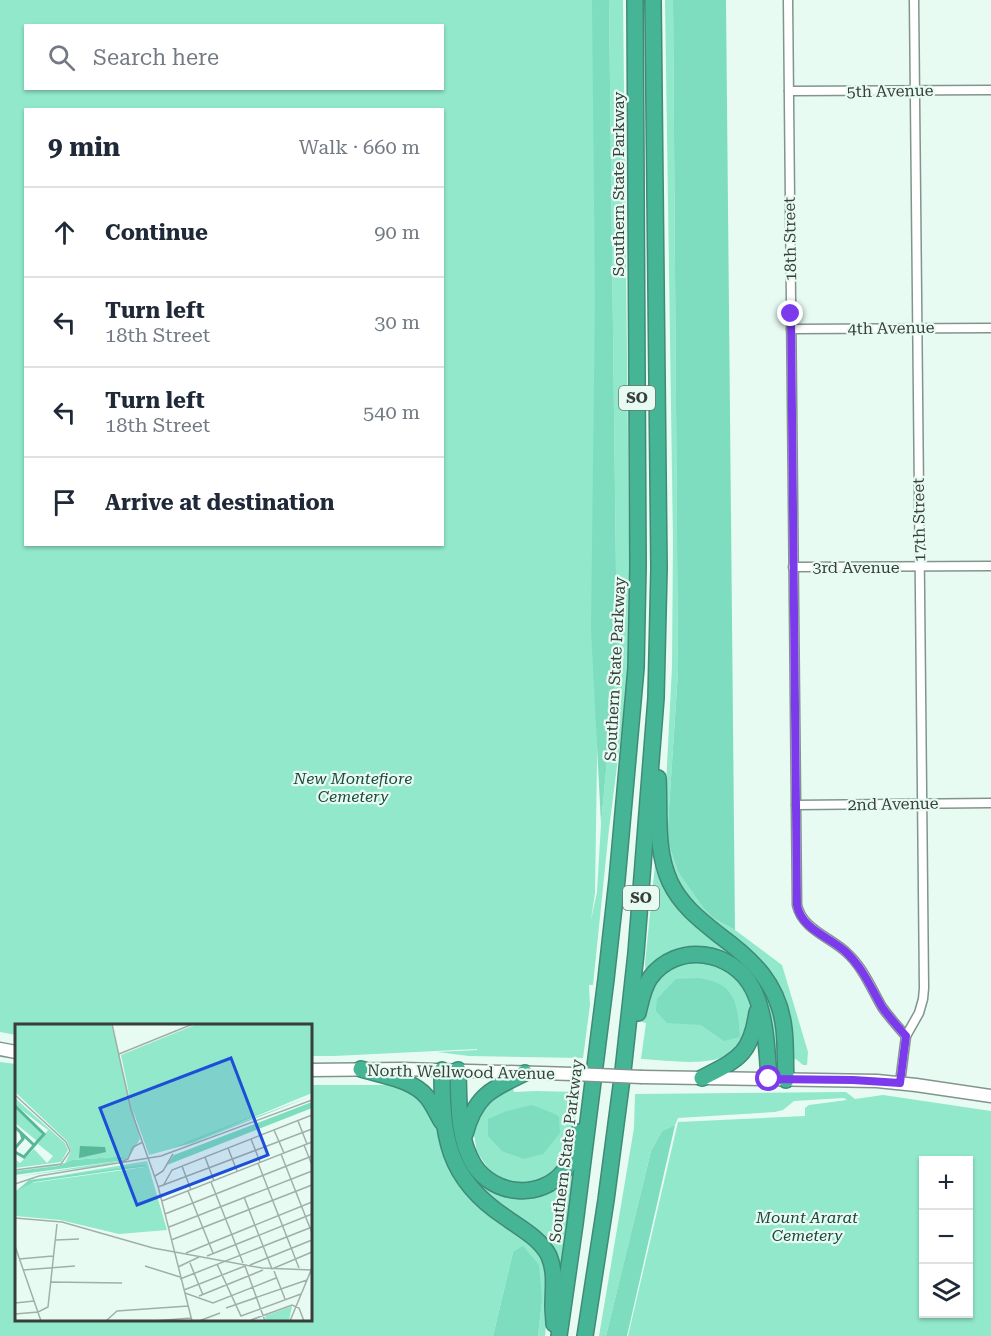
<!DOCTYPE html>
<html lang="en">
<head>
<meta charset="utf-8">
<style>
	:root { --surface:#fff; --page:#f2f2f3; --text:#1f2937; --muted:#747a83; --line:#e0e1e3 }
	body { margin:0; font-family:"Roboto Serif",serif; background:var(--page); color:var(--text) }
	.controls { position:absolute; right:18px; bottom:18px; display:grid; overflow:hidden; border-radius:0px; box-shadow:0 2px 4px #0004 }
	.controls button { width:54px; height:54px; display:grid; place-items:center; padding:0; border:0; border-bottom:2px solid var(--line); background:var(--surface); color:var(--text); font:30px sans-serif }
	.stop { position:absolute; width:18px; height:18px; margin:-14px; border:4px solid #7c3aed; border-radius:50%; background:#fff }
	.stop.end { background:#7c3aed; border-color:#fff; box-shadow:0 2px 6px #0008 }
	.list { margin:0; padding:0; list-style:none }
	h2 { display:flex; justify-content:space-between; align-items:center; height:78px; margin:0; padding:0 24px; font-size:26px }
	h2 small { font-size:20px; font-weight:400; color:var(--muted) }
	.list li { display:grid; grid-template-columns:39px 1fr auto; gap:18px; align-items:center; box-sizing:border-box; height:90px; padding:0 24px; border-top:2px solid var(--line) }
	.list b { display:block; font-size:22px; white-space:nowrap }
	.list p { margin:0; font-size:20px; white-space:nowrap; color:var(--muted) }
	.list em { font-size:20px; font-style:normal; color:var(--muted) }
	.icon { flex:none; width:33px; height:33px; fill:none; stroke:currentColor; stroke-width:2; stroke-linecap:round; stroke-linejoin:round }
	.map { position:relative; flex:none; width:991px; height:1336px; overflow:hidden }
	.search { position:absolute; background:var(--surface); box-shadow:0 2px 4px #0004; left:24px; top:24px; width:420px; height:66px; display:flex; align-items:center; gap:15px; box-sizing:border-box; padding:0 21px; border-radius:0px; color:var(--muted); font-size:22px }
	.panel { position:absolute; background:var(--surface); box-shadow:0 2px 4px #0004; left:24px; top:108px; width:420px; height:438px; border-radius:0px }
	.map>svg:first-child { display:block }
	.green { fill:#91e8ca; fill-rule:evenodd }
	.forest { fill:#7eddbe }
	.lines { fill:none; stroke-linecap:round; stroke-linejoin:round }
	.street-casing { stroke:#82948d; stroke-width:11 }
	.secondary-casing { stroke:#82948d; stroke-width:15 }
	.highway-casing { stroke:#408b76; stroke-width:18 }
	.street { stroke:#fff; stroke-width:8 }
	.secondary { stroke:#fff; stroke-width:12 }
	.highway { stroke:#45b595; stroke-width:15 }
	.secondary-bridge-casing { stroke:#82948d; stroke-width:15; stroke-linecap:butt }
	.secondary-bridge { stroke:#fff; stroke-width:12 }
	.route { stroke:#7c3aed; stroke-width:8 }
	.labels { text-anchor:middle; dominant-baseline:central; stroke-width:4.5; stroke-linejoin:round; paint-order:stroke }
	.shield { fill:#e7fbf3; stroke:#6c7772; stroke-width:1.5 }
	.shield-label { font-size:15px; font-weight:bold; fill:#373e3b }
	.street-label { font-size:16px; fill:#373e3b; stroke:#e7fbf3 }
	.park-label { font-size:16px; font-style:italic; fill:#1e483b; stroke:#e7fbf3 }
	.inset-river { fill:none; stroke:#58b799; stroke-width:3 }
	.inset-road { fill:none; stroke:#a1afa9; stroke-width:1.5 }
	.view { fill:#1d4ed8; fill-opacity:0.15; stroke:#1d4ed8; stroke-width:3 }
	.inset-edge { fill:none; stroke:#373e3b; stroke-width:3 }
</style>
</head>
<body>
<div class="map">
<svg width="991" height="1336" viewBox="0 0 991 1336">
	<rect width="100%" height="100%" fill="#e7fbf3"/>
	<g class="green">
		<path d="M0,0H594L597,761L595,893L591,920L597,892L601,824L617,655L609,0H623L630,622L626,696L609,829L593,985H589L590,1005L583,1058L469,1056L437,1052L477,1050V1049L334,1056H311L310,1026H16V1035L0,1032ZM26,26H442V88H26ZM26,110H442V544H26Z"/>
		<path d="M665,0H673L678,672L667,839L678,872L704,909L713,918L735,930L782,965L808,1052L807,1065H803L796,1059L794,1060C791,1049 792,1038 790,1028C786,1005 777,982 763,964C740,935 702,921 681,890C671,876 668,858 663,842L672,667L673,541Z"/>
		<path d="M656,855L665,878L758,973L779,1016V1059L774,1057L765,999L756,978L741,963L722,953L707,949L646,979L645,963Z"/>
		<path d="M695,959C707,963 721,965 731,970C747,979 758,1017 750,1032C745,1042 734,1053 724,1057C700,1066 666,1060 641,1059L646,1023L642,1022L648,995L657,978L675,963Z"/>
		<path d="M0,1062L16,1064V1320H310L311,1085H394L423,1096L437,1127L455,1177L477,1205L534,1243L544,1257L551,1282L545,1336H538L542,1301L513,1252L493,1336H0Z"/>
		<path d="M513,1088L514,1092L537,1091L579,1092L576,1111L575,1128L559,1171L536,1185L510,1183L490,1171L477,1152L473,1129L479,1108L493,1095Z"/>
		<path d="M451,1089H452L465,1159L507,1193L573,1170L572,1191L562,1268H558L465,1171L451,1132L449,1090Z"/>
		<path d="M846,1092L855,1099L883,1095L991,1111V1336H628L678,1122L805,1116V1108L809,1105L847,1100L844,1098L794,1101L783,1110L775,1112L678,1118L675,1125L662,1131L651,1151L606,1336H599L634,1128L635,1094ZM924,1160H968V1314H924Z"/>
	</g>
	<g class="forest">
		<path d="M592,0H609L617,655L601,824L591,629L595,301Z"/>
		<path d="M673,0H726L735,930L713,918L704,909L678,872L667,839L678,672Z"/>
		<path d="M699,978C705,979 712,981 717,983C739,992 738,1018 740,1037L724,1041L701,1025L667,1023L656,1011L657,999L676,979Z"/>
		<path d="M532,1105L555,1114L559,1117L560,1133L543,1154L524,1159L502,1151L488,1136V1119L507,1111Z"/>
		<path d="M675,1125L627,1336H606L651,1151L662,1131Z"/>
		<path d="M523,1246L539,1265L542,1301L538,1336H493L513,1252Z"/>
	</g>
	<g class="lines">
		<defs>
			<g id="street">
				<path d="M788,0L797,905C802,929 830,937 846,952C863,967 871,988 882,1007C889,1017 898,1027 906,1036"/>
				<path d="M789,91L991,90"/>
				<path d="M791,329L991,328"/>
				<path d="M793,567L991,566"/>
				<path d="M796,805L991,803"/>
				<path d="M900,1083L906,1036L919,1013L923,999L924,988L914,0"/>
			</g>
			<g id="secondary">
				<path d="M0,1049L16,1052"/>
				<path d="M310,1070L403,1069L573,1074"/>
				<path d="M642,1077L877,1081L916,1085L991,1096"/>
			</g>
			<g id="highway">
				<path d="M658,778C660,813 655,849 670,882C681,905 699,919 719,935C753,960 779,984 784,1029C786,1046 785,1063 786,1080"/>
				<path d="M638,1013C641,1001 643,988 650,978C677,941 733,950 753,989C766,1015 767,1051 769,1079"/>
				<path d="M361,1069C383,1076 412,1079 427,1097C433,1104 437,1114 442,1122"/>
				<path d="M442,1070C442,1135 446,1178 505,1217C520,1228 540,1238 549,1256C556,1273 553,1288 553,1306C553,1312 554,1318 554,1324"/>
				<path d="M458,1070C459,1101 457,1138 474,1165C494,1196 541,1200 564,1171C573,1160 576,1145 579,1132"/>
				<path d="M702,1078C738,1059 751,1055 757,1012"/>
				<path d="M465,1134C476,1094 491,1090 525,1073"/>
				<path d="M559,1336L575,1224L606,979L617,880L636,668L638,566L635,0"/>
				<path d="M585,1336L606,1200L623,1071L636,953L656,698L659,569L653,0"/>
			</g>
		</defs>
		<use href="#street" class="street-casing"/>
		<use href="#secondary" class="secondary-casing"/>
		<use href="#highway" class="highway-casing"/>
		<use href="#street" class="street"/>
		<use href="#secondary" class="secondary"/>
		<use href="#highway" class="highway"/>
		<defs>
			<path id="secondary-bridge" d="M573,1074L642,1077"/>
		</defs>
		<use href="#secondary-bridge" class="secondary-bridge-casing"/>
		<use href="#secondary-bridge" class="secondary-bridge"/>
	</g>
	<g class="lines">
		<path class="route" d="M769,1079L853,1080L900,1083L906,1036C898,1027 889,1017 882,1007C871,988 863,968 846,952C830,937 801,929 797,905L791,314"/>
	</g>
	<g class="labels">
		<g class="shield">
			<rect x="619" y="386" width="36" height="24" rx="4.5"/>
			<rect x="623" y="886" width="36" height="24" rx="4.5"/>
		</g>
		<g class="shield-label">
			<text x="637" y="398">SO</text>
			<text x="641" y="898">SO</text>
		</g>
		<g class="street-label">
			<text transform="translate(890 91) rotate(-1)">5th Avenue</text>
			<text transform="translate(618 184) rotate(-90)">Southern State Parkway</text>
			<text transform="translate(790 239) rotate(-91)">18th Street</text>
			<text transform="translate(891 328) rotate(-1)">4th Avenue</text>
			<text transform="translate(919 520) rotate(-91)">17th Street</text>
			<text x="856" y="567">3rd Avenue</text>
			<text transform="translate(615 669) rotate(-87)">Southern State Parkway</text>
			<text transform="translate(893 804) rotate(-1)">2nd Avenue</text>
			<text transform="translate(461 1072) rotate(1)">North Wellwood Avenue</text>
			<text transform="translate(566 1151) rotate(-83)">Southern State Parkway</text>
		</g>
		<g class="park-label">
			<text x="353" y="778">New Montefiore<tspan x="353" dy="18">Cemetery</tspan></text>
			<text x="807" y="1217">Mount Ararat<tspan x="807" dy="18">Cemetery</tspan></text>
		</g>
	</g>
	<g transform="translate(15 1024)">
		<rect width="297" height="297" fill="#e7fbf3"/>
		<path d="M0,0H96L125,115L113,135L108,137L90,141L0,153L103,137L113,132L57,136L43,142L15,145L50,139L56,127L52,117L0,68ZM182,0H297V69L162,122L297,72L178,119L134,131L117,84L106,31ZM0,74L50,119L53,126L46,138L0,144V135L5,139L19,125L32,139L38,132L23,120L33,106L0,81ZM0,84L28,108L22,117L0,99ZM132,137L152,206L104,210L45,196L0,192V168L16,159L130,143L42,152ZM277,282L274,297H251L250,292Z" fill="#91e8ca"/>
		<path d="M297,69L175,119L158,124L176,116ZM297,78V84L152,141L159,131ZM113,132L103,137L0,151V147L43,142L57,136ZM128,141L131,142L19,158L0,168L14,156Z" fill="#7eddbe"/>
		<path d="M65,122L90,123L91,128L64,134Z" fill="#58b799"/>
		<path class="inset-river" d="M0,82L29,110L9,133L0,128M0,103L20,122M0,124L8,115L6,109"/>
		<path class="inset-road" d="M97,0L116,86L143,162L177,297M104,30L178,0M0,71L51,118L55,127L46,140L0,146M283,97L292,120M259,106L269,129M236,115L245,138M289,121L297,141M213,124L222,147M266,130L297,209M190,133L199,157M104,139L113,135L118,123L128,118M243,139L284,244M167,142L176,166M140,152L148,147L158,130M196,158L228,239M0,160L24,152L146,132L297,76M148,162L157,146L297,91M143,163L297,105M173,167L198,229M229,173L257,245L297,228M147,177L297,118M150,190L297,132M0,194L47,198L138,224L247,244L297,246M154,203L297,147M41,216L64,215M156,216L297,161M0,222L26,297M171,229L297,178M192,232L297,190M4,235L38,232M175,239L188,271M202,240L226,292L286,270M235,241L297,216M130,242L165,253M163,243L184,233M8,246L60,242M259,247L270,275M165,255L297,203M35,258L107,259M169,266L230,242L250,297M170,269L198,279L261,254M184,272L248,246M0,279L19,277M211,284L292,256M0,290L23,288L33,283L42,200M236,296L277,281L284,284L289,297M91,297L102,287L173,282M139,297L176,294M184,297L205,289M275,297L297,244"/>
		<path class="view" d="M216,34L253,131L122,181L85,84Z"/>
		<rect width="297" height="297" class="inset-edge"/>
	</g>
</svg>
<div class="controls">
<button>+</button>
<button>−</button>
<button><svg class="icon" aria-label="layers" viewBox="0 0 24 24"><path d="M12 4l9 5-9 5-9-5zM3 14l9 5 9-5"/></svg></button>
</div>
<div class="stop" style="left:769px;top:1079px"></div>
<div class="stop end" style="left:791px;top:314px"></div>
<div class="search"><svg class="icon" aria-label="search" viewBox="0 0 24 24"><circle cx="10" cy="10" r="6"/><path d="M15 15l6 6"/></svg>Search here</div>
<section class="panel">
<h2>9 min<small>Walk · 660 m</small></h2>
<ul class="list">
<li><svg class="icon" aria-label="ahead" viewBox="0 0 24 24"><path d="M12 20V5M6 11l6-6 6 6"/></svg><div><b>Continue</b></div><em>90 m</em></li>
<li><svg class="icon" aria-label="left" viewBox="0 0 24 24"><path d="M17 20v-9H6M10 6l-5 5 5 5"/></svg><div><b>Turn left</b><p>18th Street</p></div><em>30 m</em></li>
<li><svg class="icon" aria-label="left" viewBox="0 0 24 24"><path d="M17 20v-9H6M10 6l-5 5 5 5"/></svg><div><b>Turn left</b><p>18th Street</p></div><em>540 m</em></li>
<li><svg class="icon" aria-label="arrive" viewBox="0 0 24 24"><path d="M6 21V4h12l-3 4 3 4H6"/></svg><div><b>Arrive at destination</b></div></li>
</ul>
</section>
</div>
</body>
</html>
